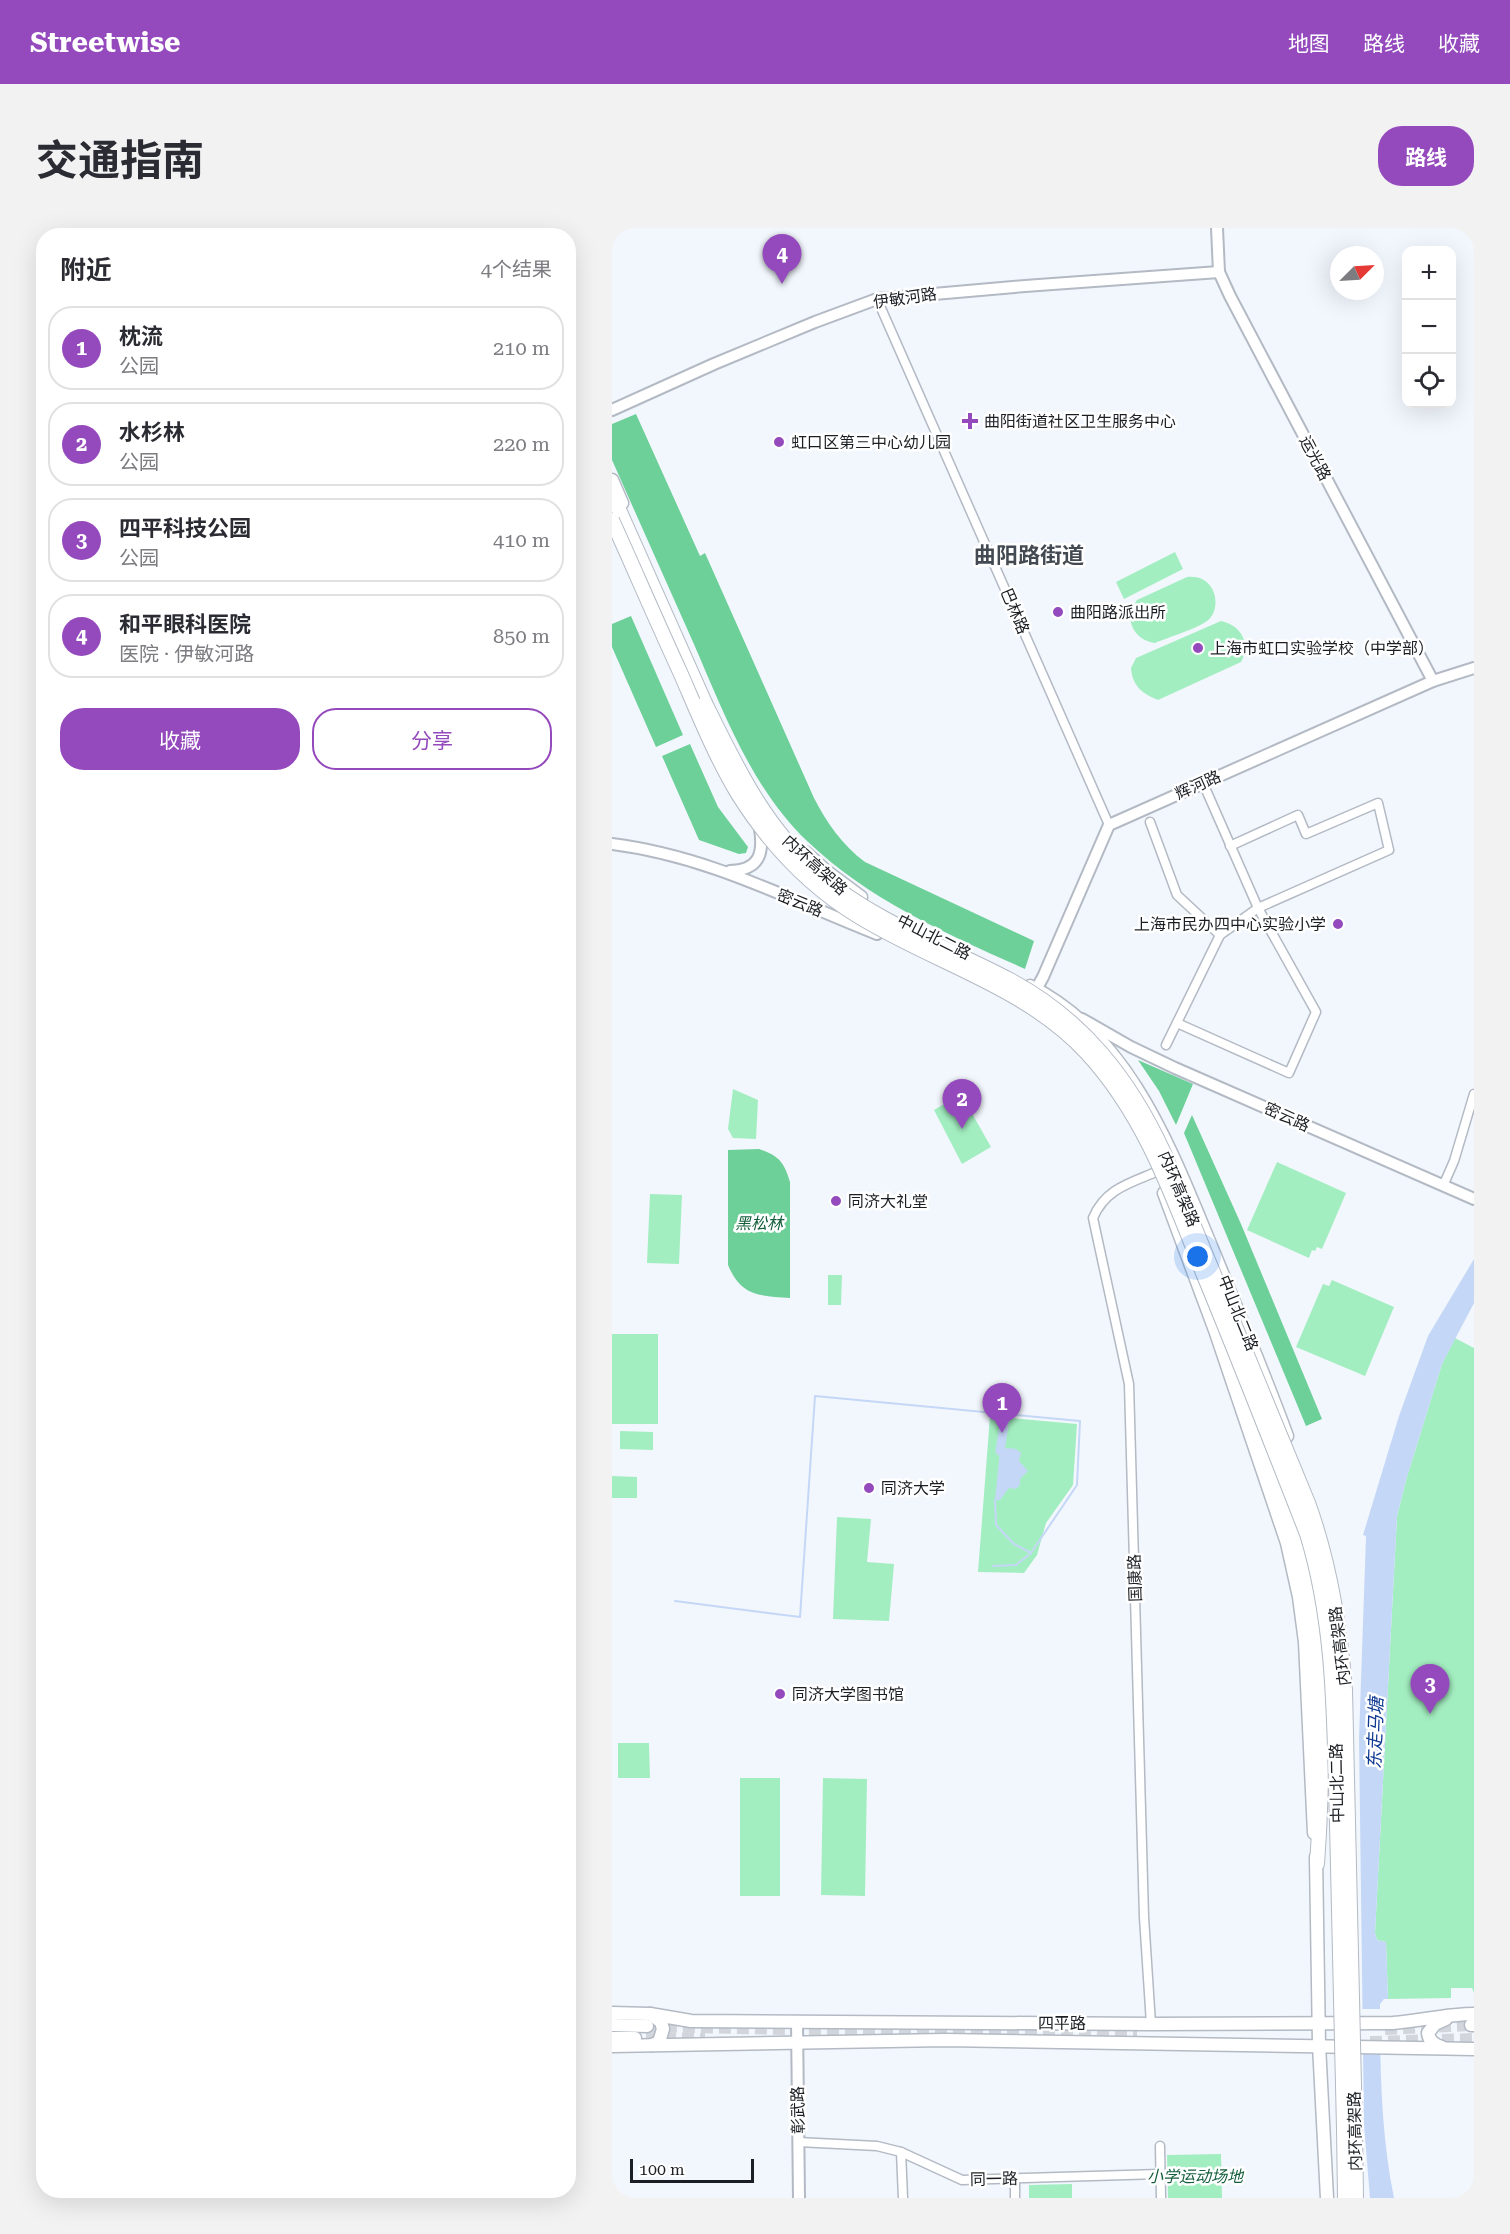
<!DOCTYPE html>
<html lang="zh">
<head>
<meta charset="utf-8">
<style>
	:root { --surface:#fff; --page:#f2f2f3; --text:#2b2b33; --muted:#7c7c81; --line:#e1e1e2; --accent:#944abd }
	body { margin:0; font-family:"Roboto Serif","Noto Sans SC",serif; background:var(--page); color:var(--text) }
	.controls { position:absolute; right:18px; top:18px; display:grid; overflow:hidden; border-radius:12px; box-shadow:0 6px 24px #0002 }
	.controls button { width:54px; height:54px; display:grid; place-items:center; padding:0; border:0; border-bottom:2px solid var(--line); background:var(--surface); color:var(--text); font:30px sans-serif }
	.compass { position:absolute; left:718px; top:18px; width:54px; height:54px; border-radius:50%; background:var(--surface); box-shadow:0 6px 24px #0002; rotate:66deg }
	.scale { position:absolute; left:18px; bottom:15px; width:124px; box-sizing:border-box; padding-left:6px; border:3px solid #1b1e22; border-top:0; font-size:16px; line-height:21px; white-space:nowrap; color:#1b1e22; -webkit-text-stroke:4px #fff; paint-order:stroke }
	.you { position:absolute; left:586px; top:1029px; width:21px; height:21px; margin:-15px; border:4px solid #fff; border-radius:50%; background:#1a73e8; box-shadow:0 0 0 9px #1a73e833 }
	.badge { display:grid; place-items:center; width:39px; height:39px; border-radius:50%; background:var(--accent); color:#fff; font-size:20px; font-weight:700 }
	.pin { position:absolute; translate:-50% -50px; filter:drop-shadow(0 2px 3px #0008) }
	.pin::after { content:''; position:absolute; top:32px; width:21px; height:18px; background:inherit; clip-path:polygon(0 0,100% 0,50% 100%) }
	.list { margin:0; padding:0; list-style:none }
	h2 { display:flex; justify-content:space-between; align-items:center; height:78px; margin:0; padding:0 24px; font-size:26px }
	h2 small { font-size:20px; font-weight:400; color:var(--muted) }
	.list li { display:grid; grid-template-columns:39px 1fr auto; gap:18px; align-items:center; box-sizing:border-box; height:84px; margin:0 12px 12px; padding:0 12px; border:2px solid var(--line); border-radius:24px }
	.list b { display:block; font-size:22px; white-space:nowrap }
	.list p { margin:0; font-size:20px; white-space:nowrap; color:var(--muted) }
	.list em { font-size:20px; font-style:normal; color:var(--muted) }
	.actions { display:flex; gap:12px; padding:18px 24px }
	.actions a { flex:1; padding:14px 0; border:2px solid var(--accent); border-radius:24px; text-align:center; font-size:21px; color:var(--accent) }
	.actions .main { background:var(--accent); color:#fff }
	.icon { flex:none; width:33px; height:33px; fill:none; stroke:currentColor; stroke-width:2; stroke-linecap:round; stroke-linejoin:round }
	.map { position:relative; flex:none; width:862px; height:1970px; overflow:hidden; border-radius:24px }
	header { display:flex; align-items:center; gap:36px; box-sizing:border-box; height:84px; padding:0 30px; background:var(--accent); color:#fff }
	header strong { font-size:28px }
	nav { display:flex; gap:33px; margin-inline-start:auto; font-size:21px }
	.intro { display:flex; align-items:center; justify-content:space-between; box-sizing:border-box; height:144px; padding:0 36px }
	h1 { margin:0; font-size:42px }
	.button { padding:15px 27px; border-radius:24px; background:var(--accent); color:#fff; font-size:21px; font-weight:700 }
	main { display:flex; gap:36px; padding:0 36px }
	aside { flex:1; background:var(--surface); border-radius:24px; box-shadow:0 6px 24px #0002 }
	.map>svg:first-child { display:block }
	.green { fill:#a3eec1 }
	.forest { fill:#6ed099 }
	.water { fill:#c5d7f7 }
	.pier { fill:#f2f7fd }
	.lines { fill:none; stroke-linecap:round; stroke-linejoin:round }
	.stream { stroke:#c5d7f7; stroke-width:2 }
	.canal { stroke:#c5d7f7; stroke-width:9 }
	.primary-tunnel { stroke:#d2d6dc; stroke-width:12; stroke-dasharray:12 6; stroke-linecap:butt }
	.minor-casing { stroke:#b3bac4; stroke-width:11 }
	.tertiary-casing { stroke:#b3bac4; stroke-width:14 }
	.primary-casing { stroke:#b3bac4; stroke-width:15 }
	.trunk-casing { stroke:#b3bac4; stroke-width:16 }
	.minor { stroke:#fff; stroke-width:8 }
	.tertiary { stroke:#fff; stroke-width:10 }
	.primary { stroke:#fff; stroke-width:12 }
	.trunk { stroke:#fff; stroke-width:14 }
	.trunk-bridge-casing { stroke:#b3bac4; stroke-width:16; stroke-linecap:butt }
	.trunk-bridge { stroke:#fff; stroke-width:14 }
	.poi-dot { fill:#944abd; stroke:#fff; stroke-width:2 }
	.labels { text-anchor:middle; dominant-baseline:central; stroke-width:5; stroke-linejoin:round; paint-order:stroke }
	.street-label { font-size:16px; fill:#1b1e22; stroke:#fff }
	.poi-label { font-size:16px; fill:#1b1e22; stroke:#fff; text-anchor:start }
	.park-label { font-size:16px; font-style:italic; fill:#145e3b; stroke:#fff }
	.water-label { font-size:18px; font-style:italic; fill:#103a92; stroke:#fff }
	.district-label { font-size:22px; font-weight:bold; fill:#444a52; stroke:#fff }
</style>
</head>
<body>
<header>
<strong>Streetwise</strong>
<nav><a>地图</a><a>路线</a><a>收藏</a></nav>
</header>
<div class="intro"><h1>交通指南</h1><a class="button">路线</a></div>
<main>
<aside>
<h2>附近<small>4个结果</small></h2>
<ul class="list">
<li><span class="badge">1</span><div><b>枕流</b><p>公园</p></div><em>210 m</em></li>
<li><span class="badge">2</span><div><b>水杉林</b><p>公园</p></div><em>220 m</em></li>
<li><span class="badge">3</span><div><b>四平科技公园</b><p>公园</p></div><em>410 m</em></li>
<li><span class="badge">4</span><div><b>和平眼科医院</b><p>医院 · 伊敏河路</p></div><em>850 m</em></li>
</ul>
<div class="actions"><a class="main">收藏</a><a>分享</a></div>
</aside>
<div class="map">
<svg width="862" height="1970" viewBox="0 0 862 1970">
	<rect width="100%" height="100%" fill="#f2f7fd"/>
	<g class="green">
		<path d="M563,324L571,341L512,371L504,354Z"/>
		<path d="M575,349C585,348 594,351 599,359C606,369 605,386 595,393C584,401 557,409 543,415C521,412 511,390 525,372Z"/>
		<path d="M609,393C629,397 639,415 629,434L546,472C530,466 520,457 519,440L524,430Z"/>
		<path d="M121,861L146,872L144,911L121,910L116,901Z"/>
		<path d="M349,866L379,919L350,936L322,882Z"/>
		<path d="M665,934L734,965L710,1021L705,1019L703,1023L700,1022L697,1030L635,1002Z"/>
		<path d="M38,966L70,967L67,1036L35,1035Z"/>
		<path d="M216,1047H230L229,1077H216Z"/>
		<path d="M720,1052L782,1079L753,1148L684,1119L711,1056L717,1058Z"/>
		<rect x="0" y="1106" width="46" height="90"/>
		<path d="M843,1110L862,1120V1765L860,1760H839V1770L776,1771L774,1714L765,1712L763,1705L785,1288L794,1252L830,1136Z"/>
		<path d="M378,1188L465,1196L461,1257L434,1295L425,1327L412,1345L366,1344Z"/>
		<path d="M8,1203L41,1204V1222L8,1221Z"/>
		<path d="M0,1248L25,1249V1270H0Z"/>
		<path d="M225,1289L259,1291L255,1334L282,1336L277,1393L221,1391Z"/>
		<path d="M6,1515H37L38,1550H6Z"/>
		<rect x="128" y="1550" width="40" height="118"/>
		<path d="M211,1550L255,1551L253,1668L209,1667Z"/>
		<path d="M609,1926L610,1970H556L555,1927Z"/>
		<path d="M460,1956V1970H417V1957Z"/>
	</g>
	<g class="forest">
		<path d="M24,186L88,328L93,325L202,570C215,595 230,617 253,634L422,713L413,741C335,706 258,673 195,613C140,561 111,483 81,414C54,353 27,293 0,232V196Z"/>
		<path d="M19,388L71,507L44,519L0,419V396Z"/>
		<path d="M78,516L106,579L136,619L134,625L127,626L87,612L50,528Z"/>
		<path d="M526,832L581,856L564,897L547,863Z"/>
		<path d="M580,887L629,996L710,1191L694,1198L572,905Z"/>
		<path d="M147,921C167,928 172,934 178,954V1070C147,1068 129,1068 116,1037V922Z"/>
	</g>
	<g class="water">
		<path d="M862,1031V1075L830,1136L794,1252L785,1288L763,1705L765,1712L774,1714L776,1771H772L768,1776C768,1841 769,1906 782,1970H758L752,1897L747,1510L754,1308L751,1307L787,1188L816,1108Z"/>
		<path d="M395,1220L404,1221L409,1225L407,1233L416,1243L408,1251V1257L404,1261L397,1260L388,1272H383L388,1223Z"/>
	</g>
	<path class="pier" d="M747,1781H771V1825H748Z"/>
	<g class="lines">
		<g class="stream">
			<path d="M383,1272L384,1297L402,1316L419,1325"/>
			<path d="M63,1373L188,1389L203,1168L468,1193L465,1257L419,1325L404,1337L381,1338"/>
		</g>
		<path class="canal" d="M388,1223L394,1185"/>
		<g class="primary-tunnel">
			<path d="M35,1798L220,1802H525"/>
			<path d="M773,1801L859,1797"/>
			<path d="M34,1810L93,1811"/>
			<path d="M758,1814L862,1811"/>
		</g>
		<defs>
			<g id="minor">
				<path d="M265,71L497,597"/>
				<path d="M538,594L565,667L608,707"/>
				<path d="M565,795L677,845L704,784L646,680L777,622L766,575L694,606L686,587L618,618"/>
				<path d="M554,817L608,707L646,680L591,555"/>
				<path d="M831,958L842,933L862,866"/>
				<path d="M539,1796L532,1689L517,1156L481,990C493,961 518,955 544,944"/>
				<path d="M186,1914L265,1918L289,1924L350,1952L548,1946"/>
				<path d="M548,1918L549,1970"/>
				<path d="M289,1924L291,1970"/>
				<path d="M403,1951V1970"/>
			</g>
			<g id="tertiary">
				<path d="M605,0L607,44L618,68L821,453"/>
				<path d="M0,182L102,136L203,94L265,71L413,58L607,44"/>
				<path d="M0,616C96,628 176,671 265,706"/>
				<path d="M118,643C147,642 152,626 148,601"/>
				<path d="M421,767L431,749L497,597L821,453L862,440"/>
				<path d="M470,791L519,819L563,840L862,971"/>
				<path d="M185,1794L187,1970"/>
			</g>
			<g id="primary">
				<path d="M0,252L10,275"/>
				<path d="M193,624L214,643L249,669"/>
				<path d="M418,758C522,810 562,931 604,1030C628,1089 653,1148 675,1208"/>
				<path d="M552,965L604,1105L675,1315L687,1369L693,1414L702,1605"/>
				<path d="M704,1629L707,1817L715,1970"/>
				<path d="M0,1785L38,1786L79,1793L539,1796L781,1795C809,1793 834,1786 862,1786"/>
				<path d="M38,1786L49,1794L51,1801L47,1814L40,1817"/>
				<path d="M0,1797L35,1798"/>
				<path d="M859,1797H862"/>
				<path d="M0,1810H23"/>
				<path d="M0,1818L333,1812L862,1821"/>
				<path d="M830,1819C822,1817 817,1813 816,1805L823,1796L834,1791"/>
			</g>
			<g id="trunk">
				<path d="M0,266L93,475"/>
				<path d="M617,1124C642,1194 672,1264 689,1336C712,1430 712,1540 705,1636"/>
				<path d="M732,1901L733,1970"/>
				<path d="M743,1902L744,1970"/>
			</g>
		</defs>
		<use href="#minor" class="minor-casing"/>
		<use href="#tertiary" class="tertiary-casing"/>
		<use href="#primary" class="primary-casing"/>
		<use href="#trunk" class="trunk-casing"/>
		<use href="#minor" class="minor"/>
		<use href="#tertiary" class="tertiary"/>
		<use href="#primary" class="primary"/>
		<use href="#trunk" class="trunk"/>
		<defs>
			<g id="trunk-bridge">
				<path d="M0,292C23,343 45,394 68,444C86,485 103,528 126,566C156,614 197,658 246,688C322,735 413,758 475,825C533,888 560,967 591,1045C627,1132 661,1219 695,1306C724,1400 722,1498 725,1595C727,1697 730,1799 732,1901"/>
				<path d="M93,475C124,538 153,600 208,647C264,695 334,718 398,752C471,791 518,851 552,925L696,1275C718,1335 728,1398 733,1462L743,1902"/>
			</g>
		</defs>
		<use href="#trunk-bridge" class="trunk-bridge-casing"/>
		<use href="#trunk-bridge" class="trunk-bridge"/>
	</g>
	<g class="poi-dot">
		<path d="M355 184h6v6h6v6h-6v6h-6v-6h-6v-6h6z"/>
		<circle cx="167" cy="214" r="6"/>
		<circle cx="446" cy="384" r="6"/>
		<circle cx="586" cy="420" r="6"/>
		<circle cx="726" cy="696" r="6"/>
		<circle cx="224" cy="973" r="6"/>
		<circle cx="257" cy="1260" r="6"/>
		<circle cx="168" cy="1466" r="6"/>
	</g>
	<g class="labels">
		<g class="street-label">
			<text transform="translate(293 70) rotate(-8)">伊敏河路</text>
			<text transform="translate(703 230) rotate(62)">运光路</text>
			<text transform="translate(403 383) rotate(67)">巴林路</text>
			<text transform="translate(586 557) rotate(-24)">辉河路</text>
			<text transform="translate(203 637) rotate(42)">内环高架路</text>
			<text transform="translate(188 675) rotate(22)">密云路</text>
			<text transform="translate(322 709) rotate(27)">中山北二路</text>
			<text transform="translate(675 889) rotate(24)">密云路</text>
			<text transform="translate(567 961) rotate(67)">内环高架路</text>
			<text transform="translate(626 1085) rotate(68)">中山北二路</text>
			<text transform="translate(523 1350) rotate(-92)">国康路</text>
			<text transform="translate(728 1418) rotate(-97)">内环高架路</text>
			<text transform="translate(725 1555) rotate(-91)">中山北二路</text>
			<text x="450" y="1795">四平路</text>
			<text transform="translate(186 1882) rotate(-91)">彰武路</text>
			<text transform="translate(743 1903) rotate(-91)">内环高架路</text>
			<text transform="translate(382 1951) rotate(-1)">同一路</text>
		</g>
		<g class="poi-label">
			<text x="372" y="193">曲阳街道社区卫生服务中心</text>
			<text x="179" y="214">虹口区第三中心幼儿园</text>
			<text x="458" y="384">曲阳路派出所</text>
			<text x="598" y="420">上海市虹口实验学校（中学部）</text>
			<text x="714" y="696" text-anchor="end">上海市民办四中心实验小学</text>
			<text x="236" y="973">同济大礼堂</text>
			<text x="269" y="1260">同济大学</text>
			<text x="180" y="1466">同济大学图书馆</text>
		</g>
		<g class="park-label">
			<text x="147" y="995">黑松林</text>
			<text x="583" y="1948">小学运动场地</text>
		</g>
		<g class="water-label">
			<text transform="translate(763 1505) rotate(-88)">东走马塘</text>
		</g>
		<g class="district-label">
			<text x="417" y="327">曲阳路街道</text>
		</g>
	</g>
</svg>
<div class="controls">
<button>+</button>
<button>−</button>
<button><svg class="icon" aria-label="locate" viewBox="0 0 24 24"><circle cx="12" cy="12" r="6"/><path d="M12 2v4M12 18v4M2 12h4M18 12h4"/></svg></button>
</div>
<svg class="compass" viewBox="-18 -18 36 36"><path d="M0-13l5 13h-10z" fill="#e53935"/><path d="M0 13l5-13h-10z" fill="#7c7c81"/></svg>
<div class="scale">100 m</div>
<div class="you"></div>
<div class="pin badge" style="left:390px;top:1205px">1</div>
<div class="pin badge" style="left:350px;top:901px">2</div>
<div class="pin badge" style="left:818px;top:1486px">3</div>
<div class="pin badge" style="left:170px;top:56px">4</div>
</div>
</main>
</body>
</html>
